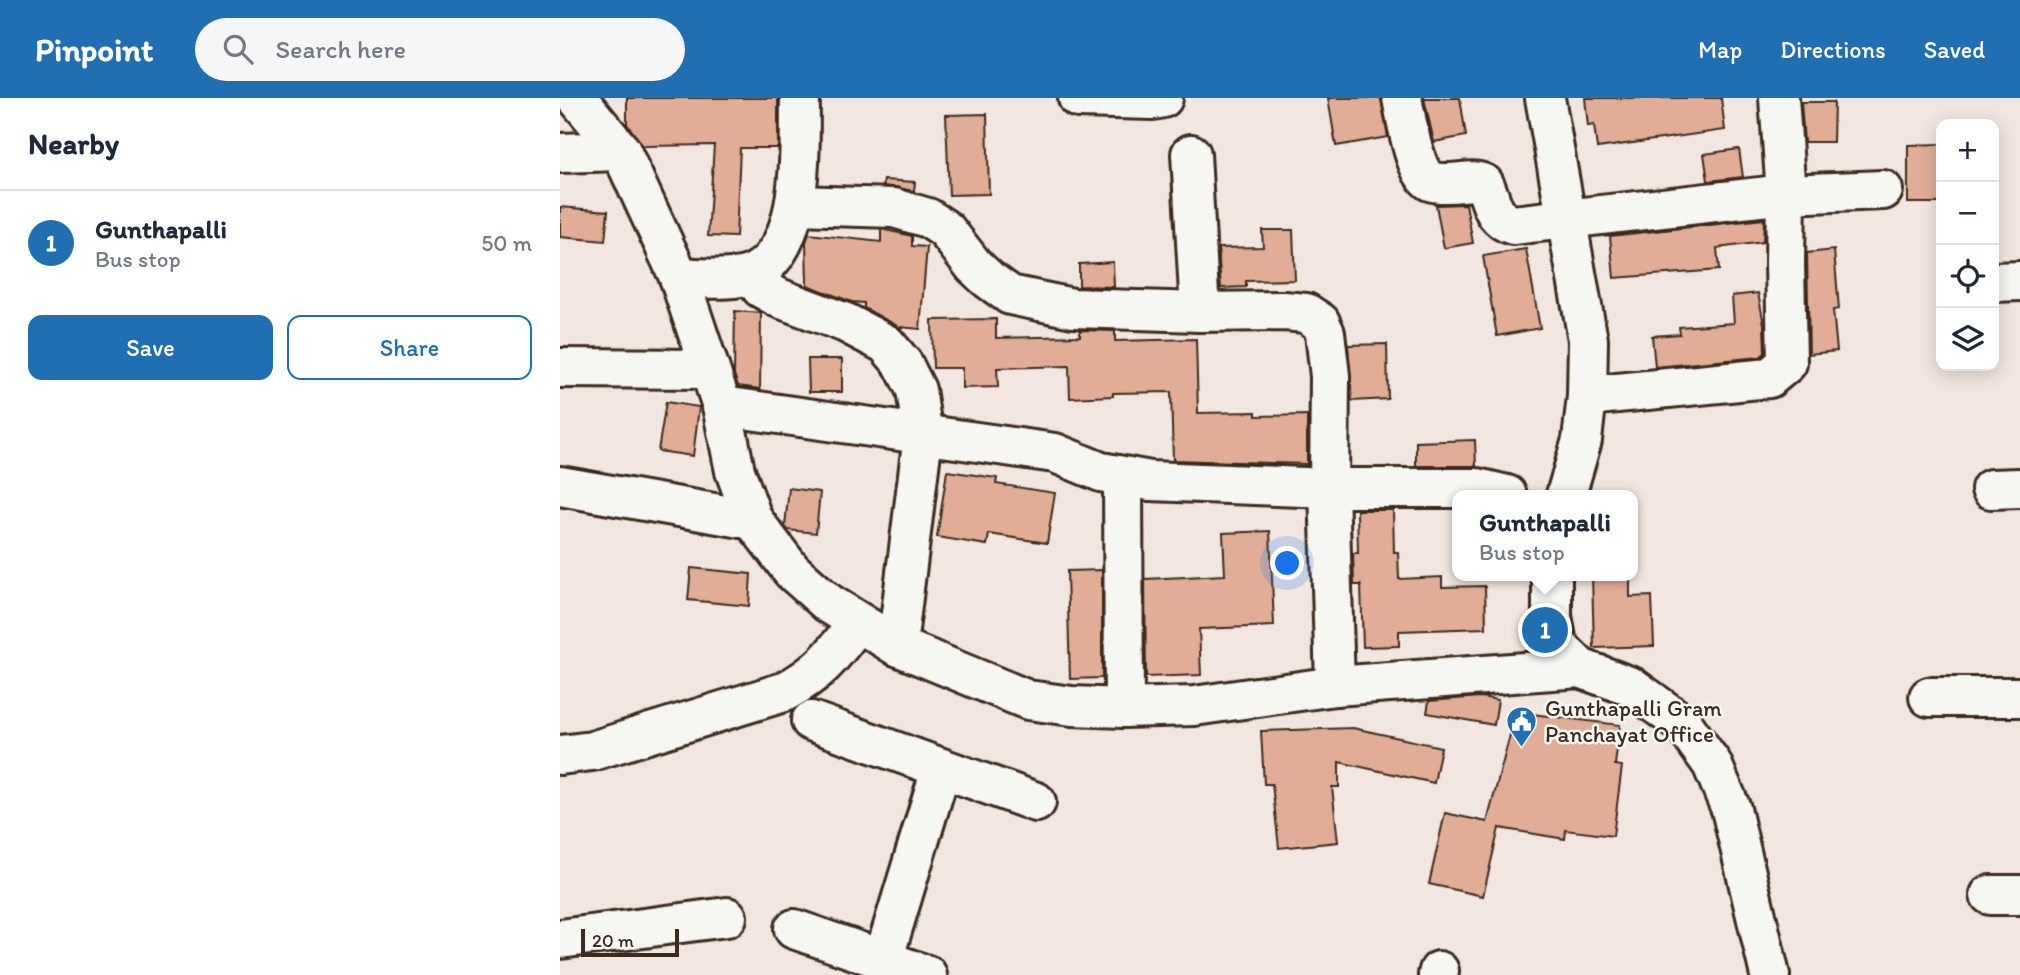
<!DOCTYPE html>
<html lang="en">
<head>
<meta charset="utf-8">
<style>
	:root { --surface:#fff; --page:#f6f6f7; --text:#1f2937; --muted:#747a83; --line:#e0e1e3; --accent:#1f6fb2 }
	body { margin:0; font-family:Itim,sans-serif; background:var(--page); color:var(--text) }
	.controls { position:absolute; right:21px; top:21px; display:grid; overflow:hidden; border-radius:14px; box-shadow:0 4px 18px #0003 }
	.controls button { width:63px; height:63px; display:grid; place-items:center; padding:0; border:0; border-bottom:2px solid var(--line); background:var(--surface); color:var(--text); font:35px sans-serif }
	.scale { position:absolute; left:21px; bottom:18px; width:98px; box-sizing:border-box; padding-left:7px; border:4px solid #3b2a1e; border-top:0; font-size:19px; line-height:24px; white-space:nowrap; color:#3b2a1e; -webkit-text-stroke:5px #f6f6f2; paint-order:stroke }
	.you { position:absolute; left:728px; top:466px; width:24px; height:24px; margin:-18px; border:5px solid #fff; border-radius:50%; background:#1a73e8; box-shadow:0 0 0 10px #1a73e833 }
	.badge { display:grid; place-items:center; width:46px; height:46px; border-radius:50%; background:var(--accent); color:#fff; font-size:23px; font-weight:700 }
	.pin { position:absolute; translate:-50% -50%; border:4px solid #fff; box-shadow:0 2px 7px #0006 }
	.popup { position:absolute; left:892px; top:392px; width:186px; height:91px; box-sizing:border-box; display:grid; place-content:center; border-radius:14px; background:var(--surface); filter:drop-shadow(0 2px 5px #0005); font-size:23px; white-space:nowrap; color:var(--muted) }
	.popup b { font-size:26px; color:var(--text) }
	.popup::after { content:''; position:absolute; left:50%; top:100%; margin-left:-14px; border:14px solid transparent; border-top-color:var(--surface) }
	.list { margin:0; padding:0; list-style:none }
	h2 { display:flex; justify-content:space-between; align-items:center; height:91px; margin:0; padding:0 28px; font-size:30px }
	h2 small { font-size:23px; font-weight:400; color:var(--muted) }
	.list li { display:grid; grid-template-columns:46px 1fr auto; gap:21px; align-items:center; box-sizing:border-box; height:105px; padding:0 28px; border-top:2px solid var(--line) }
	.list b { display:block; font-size:26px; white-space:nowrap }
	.list p { margin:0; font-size:23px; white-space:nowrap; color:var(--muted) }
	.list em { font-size:23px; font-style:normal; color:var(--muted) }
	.actions { display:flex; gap:14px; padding:21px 28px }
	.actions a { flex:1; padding:16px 0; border:2px solid var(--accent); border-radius:14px; text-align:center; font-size:24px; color:var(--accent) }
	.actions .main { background:var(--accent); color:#fff }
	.icon { flex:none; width:38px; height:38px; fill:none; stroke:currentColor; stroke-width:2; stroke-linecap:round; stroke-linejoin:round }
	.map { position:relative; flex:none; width:1460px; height:877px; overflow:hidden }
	header { display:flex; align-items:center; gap:42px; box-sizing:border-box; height:98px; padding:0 35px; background:var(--accent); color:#fff }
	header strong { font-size:33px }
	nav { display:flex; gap:38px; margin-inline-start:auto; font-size:24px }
	.search { width:490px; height:63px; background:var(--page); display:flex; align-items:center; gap:18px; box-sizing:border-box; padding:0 24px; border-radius:38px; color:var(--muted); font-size:26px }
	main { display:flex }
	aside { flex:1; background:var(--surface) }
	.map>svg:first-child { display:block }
	.building { fill:#e2ad97; stroke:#3b2a1e; stroke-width:2 }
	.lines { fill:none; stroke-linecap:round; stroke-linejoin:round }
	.minor-casing { stroke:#3b2a1e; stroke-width:44 }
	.tertiary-casing { stroke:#3b2a1e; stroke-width:44 }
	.minor { stroke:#f6f6f2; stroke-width:38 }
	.tertiary { stroke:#f6f6f2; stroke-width:38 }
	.labels { text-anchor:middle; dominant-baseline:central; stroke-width:5; stroke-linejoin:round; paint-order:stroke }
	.poi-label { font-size:23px; fill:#3b2a1e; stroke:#f6f6f2; text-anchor:start }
</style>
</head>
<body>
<header>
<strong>Pinpoint</strong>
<div class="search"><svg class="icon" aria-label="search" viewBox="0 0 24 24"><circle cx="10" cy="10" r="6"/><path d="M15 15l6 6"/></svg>Search here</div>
<nav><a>Map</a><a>Directions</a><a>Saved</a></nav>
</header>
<main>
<aside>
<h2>Nearby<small></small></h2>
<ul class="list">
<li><span class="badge">1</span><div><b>Gunthapalli</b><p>Bus stop</p></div><em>50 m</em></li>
</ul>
<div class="actions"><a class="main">Save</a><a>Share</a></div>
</aside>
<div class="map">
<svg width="1460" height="877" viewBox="0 0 1460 877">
	<rect width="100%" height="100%" fill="#f2e7e0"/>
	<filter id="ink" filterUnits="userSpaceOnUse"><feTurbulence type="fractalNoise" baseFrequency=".0143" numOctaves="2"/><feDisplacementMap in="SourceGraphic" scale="14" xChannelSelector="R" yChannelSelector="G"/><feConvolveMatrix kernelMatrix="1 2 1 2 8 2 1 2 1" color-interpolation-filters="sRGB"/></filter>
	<g filter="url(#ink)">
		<g class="building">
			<path d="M67,0H218V50H180L176,139L148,138L154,47L83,48L67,26Z"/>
			<path d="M768,0H821L828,39L776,48Z"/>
			<path d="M864,0H900L906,38L874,44Z"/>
			<path d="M1025,0H1161L1165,32L1037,50L1034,27L1028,28Z"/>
			<path d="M1241,4H1274L1273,44H1244Z"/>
			<path d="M427,16L429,96L389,97L386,17Z"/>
			<path d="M1381,46V105H1348V47Z"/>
			<path d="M1179,51L1183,79L1148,83L1144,56Z"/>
			<path d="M324,82L355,84L354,93L323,88Z"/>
			<path d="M906,106L913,145L884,150L876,107Z"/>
			<path d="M0,109L48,113L45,143L0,139Z"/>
			<path d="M1204,121L1203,144L1157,150L1159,172L1054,180L1050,138Z"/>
			<path d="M321,131L352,138V148L367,149L360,231L339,229L304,210V205L292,204L247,187L246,144L249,136L321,144Z"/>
			<path d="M702,132H733L735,182L686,183V189L661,190L658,150L703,149Z"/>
			<path d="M966,151L980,230L937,238L923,158Z"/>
			<path d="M1274,152L1279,211L1273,212L1277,253L1249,256L1247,155Z"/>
			<path d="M553,164L554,189L519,188V166Z"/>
			<path d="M1198,195L1204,226L1205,255L1200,259L1095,269L1092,238L1120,236L1119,229L1174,225L1172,198Z"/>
			<path d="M175,213L201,215L200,291L178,288L174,276Z"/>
			<path d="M436,221V240L520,238V232L555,233V243L636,241L638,315L696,314V318L747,317V366L613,362L611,294L553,295V298L510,300L509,268L437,270L438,289L402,290V270H373L372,222Z"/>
			<path d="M827,246L828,301L792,303L788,247Z"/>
			<path d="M248,261H282V294H249Z"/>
			<path d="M106,304L139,309L133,358L98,353Z"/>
			<path d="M915,342L916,368H856V344Z"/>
			<path d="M387,373L437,380L436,386L495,395L487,445L429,436L427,447L377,439Z"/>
			<path d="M229,390L260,394L256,435L228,432L225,428Z"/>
			<path d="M797,412H833L834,454H838L839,481L882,479V489L925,488L926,530L839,533V548L803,549L801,487H794L793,455H798Z"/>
			<path d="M710,433L714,528L639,531L641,577L586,579L585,481L665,477L663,435Z"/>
			<path d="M131,470L191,476L189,508L128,502Z"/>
			<path d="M542,472V580L510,581L507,473Z"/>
			<path d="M1032,478H1070V499L1092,498L1094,548L1034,550Z"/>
			<path d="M921,599L938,602L934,627L867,615L869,603Z"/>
			<path d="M956,614L1060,627L1055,667L1062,668L1053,738L1006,732L1005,741L939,730L923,798L869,786L885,715L927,724Z"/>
			<path d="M793,630L881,649L874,685L779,664V689H772L778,744L719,750L712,686H704L701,633Z"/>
		</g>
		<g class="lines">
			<defs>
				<g id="minor">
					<path d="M17,0L61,53L119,179L162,308L175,373L193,422L232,473L268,505L337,548L468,602L512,608L563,610L634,608L775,588L1020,570"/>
					<path d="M518,0L593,2L603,0"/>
					<path d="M842,0C846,19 854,73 870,83C875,85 881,85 886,85C899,86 913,80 924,86C933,104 931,120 953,127L1226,96L1323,92"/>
					<path d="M0,55L61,53"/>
					<path d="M631,56L640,214"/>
					<path d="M236,107L334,110L368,120L386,132L414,168L428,181L450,197L513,210L640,214L724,213L746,215L760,224L765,235L770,278L769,390L775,588"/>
					<path d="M192,176L201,190L219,200L286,225L326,246L343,266L356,292L363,337L337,548"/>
					<path d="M119,179C139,180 176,184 194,175C246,148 239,49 240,0"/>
					<path d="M1434,184L1460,183"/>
					<path d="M0,270L148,271"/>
					<path d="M1027,298L1209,280L1227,265L1225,165L1226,96L1219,0"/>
					<path d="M162,308L495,355L541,374L590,383L769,390H917L947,397"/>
					<path d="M563,379L564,610"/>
					<path d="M0,388L193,422"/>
					<path d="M1431,391L1460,390"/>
					<path d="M1369,599H1460"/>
					<path d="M251,623L476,704"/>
					<path d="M0,657L32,653L224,594C263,573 272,558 298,524"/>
					<path d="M1430,797H1460"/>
					<path d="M234,831L367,877"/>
					<path d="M0,841L167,819"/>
					<path d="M323,862L381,671"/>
					<path d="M878,877L879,873"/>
				</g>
				<g id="tertiary">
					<path d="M985,0L1028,242L1027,298L1022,342L1006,397"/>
					<path d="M992,478V518L997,547L1020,570L1072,589L1123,626L1152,666L1171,711L1210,877"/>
				</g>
			</defs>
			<use href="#minor" class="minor-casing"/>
			<use href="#tertiary" class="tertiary-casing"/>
			<use href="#minor" class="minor"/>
			<use href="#tertiary" class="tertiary"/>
		</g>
	</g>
	<defs>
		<symbol id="civic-pin" viewBox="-11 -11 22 30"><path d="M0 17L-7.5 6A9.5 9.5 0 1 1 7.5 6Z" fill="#1f6fb2" stroke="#f6f6f2"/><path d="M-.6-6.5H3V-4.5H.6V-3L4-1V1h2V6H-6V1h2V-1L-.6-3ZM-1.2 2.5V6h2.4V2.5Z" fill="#fff"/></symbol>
	</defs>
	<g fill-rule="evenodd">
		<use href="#civic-pin" x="944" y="606" width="35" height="47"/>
	</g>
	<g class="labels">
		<g class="poi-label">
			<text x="985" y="610">Gunthapalli Gram<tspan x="985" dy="26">Panchayat Office</tspan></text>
		</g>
	</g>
</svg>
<div class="controls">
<button>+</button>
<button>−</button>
<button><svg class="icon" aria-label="locate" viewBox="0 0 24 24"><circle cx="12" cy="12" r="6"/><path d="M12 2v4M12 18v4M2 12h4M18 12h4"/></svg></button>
<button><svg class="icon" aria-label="layers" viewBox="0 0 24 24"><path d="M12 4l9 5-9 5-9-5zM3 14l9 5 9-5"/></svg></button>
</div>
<div class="scale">20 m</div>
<div class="you"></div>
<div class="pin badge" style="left:985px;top:532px">1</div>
<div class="popup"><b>Gunthapalli</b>Bus stop</div>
</div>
</main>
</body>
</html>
